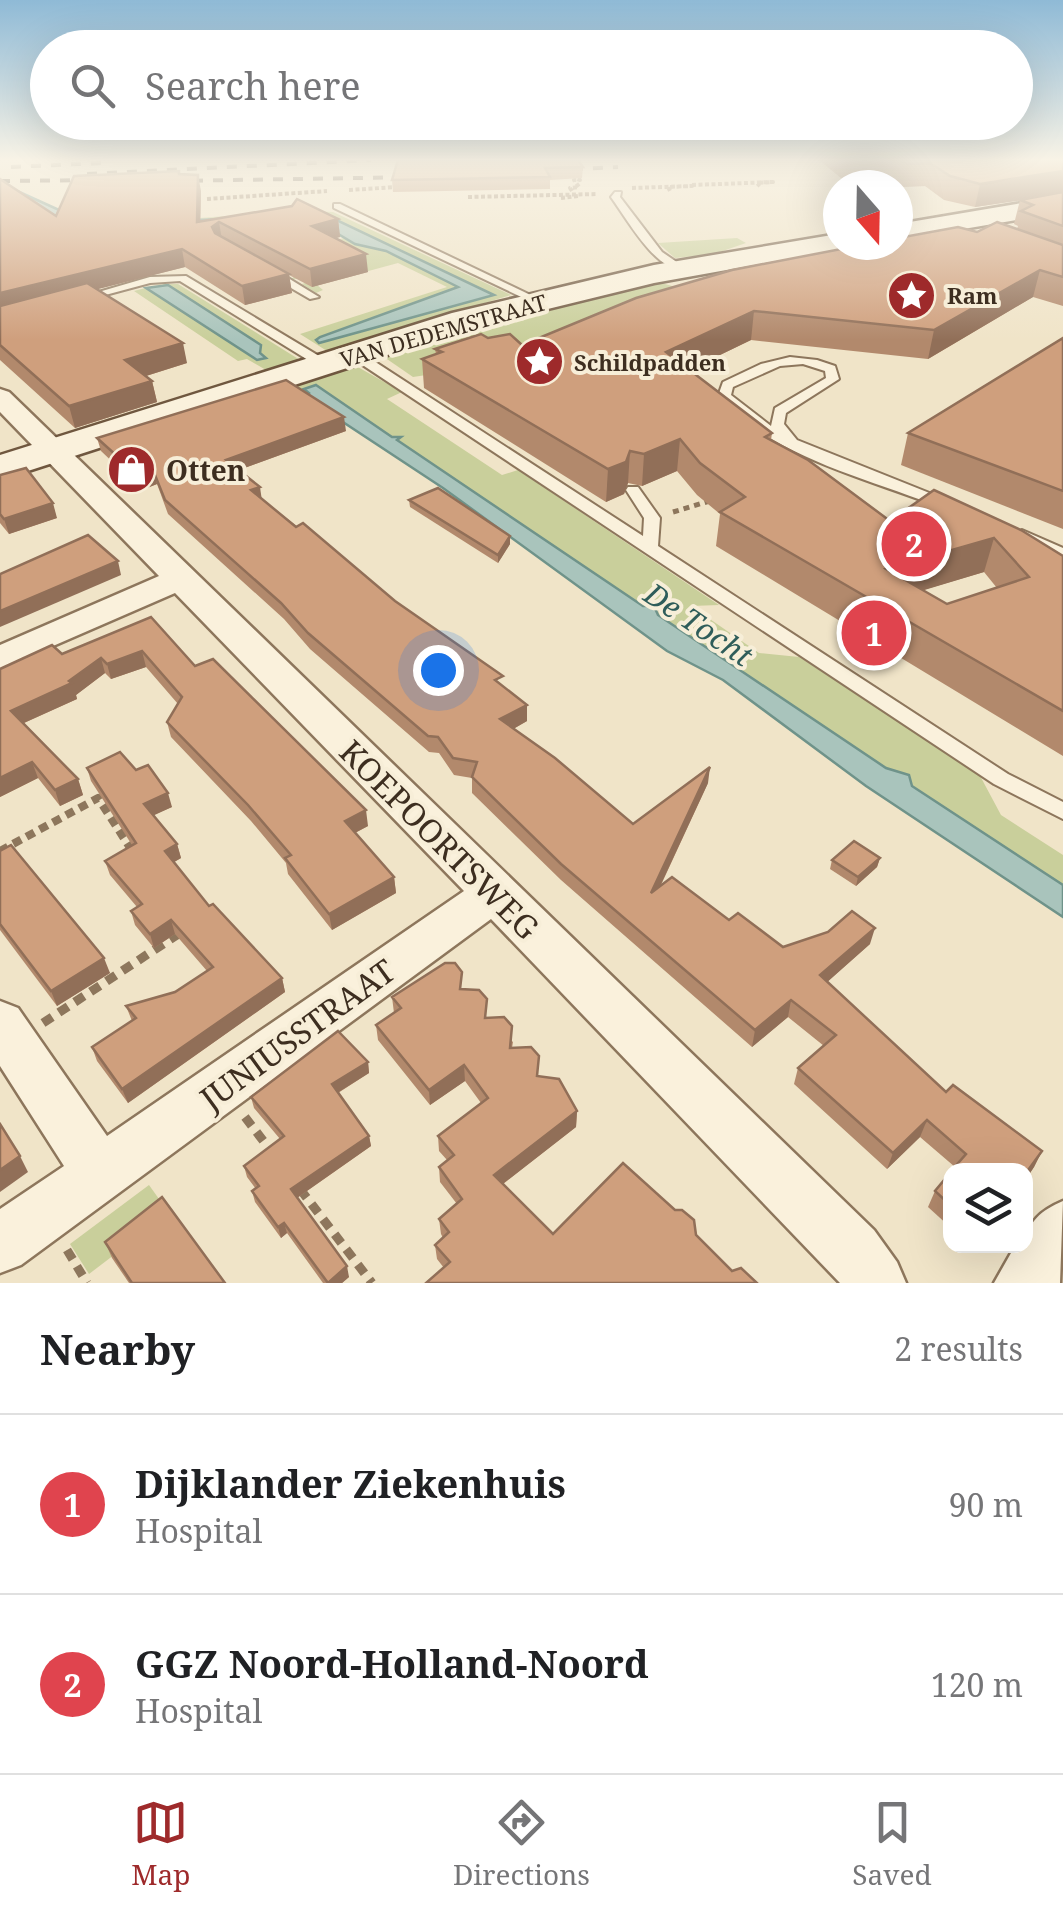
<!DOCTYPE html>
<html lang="en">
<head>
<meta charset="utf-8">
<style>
	:root { --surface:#fff; --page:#f2f2f2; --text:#202124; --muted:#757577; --line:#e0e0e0; --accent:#9e2a2b }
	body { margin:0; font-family:"Noto Serif",serif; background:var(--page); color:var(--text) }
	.controls { position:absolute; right:30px; bottom:30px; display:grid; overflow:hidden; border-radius:20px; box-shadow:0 10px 40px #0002 }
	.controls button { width:90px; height:90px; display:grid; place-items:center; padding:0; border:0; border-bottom:2px solid var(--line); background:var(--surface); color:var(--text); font:50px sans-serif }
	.compass { position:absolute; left:823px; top:170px; width:90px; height:90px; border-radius:50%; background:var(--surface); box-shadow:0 10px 40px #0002; rotate:160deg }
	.you { position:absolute; left:438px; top:670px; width:35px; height:35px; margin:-25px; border:8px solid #fff; border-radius:50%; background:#1a73e8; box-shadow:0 0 0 15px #1a73e833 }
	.badge { display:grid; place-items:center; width:65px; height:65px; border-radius:50%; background:var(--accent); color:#fff; font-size:32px; font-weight:700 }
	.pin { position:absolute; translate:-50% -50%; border:5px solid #fff; box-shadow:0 2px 10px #0006 }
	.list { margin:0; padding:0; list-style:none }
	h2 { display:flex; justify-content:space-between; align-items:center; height:130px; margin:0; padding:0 40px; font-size:42px }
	h2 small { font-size:32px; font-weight:400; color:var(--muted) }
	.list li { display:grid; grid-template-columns:65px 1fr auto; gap:30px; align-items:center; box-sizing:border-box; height:180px; padding:0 40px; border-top:2px solid var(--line) }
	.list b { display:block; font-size:38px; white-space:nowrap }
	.list p { margin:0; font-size:32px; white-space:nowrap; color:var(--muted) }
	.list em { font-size:32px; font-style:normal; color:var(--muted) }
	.icon { flex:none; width:55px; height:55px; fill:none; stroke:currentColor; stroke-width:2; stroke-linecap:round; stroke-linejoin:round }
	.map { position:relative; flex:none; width:1063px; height:1283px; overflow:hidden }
	.search { position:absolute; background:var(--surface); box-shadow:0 10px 40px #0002; left:30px; right:30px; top:30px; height:110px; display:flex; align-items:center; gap:25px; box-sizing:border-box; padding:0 35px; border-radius:55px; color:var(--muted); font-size:38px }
	.sheet { height:490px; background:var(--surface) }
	nav { display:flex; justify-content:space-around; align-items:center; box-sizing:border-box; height:140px; border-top:2px solid var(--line); background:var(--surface); font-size:28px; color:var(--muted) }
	nav a { display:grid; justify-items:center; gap:5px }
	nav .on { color:var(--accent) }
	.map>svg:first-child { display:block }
	.green { fill:#c9cf9b; fill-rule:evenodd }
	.water { fill:#a9c4bc; stroke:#6f938a; stroke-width:2.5 }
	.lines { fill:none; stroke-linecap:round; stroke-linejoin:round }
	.lane-casing { stroke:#8d765c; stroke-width:4 }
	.street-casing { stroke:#8d765c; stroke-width:5 }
	.secondary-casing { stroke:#6f573f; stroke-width:5 }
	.path-far3 { stroke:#8d765c; stroke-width:4; stroke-dasharray:4 2.5; stroke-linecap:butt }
	.path-far2 { stroke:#8d765c; stroke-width:5; stroke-dasharray:6 5; stroke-linecap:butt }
	.path-far1 { stroke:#8d765c; stroke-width:8; stroke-dasharray:9 6; stroke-linecap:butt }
	.path { stroke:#8d765c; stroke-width:9; stroke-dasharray:11 8; stroke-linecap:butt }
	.lane { fill:#faf1dc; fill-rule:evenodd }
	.street { fill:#faf1dc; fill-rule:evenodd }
	.secondary { fill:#faf1dc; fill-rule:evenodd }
	.rail { stroke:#3d2e20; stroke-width:4; stroke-dasharray:10 10; stroke-linecap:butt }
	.wall { fill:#b2896c; fill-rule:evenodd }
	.shaded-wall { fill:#916f58 }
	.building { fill:#cf9f7d; stroke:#916f58; stroke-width:2.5; fill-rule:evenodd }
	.labels { text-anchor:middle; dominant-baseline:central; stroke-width:8; stroke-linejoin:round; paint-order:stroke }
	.far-poi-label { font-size:22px; font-weight:bold; fill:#3d2e20; stroke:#f7eed8; text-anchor:start }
	.far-street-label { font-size:22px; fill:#3d2e20; stroke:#f7eed8 }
	.poi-label { font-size:28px; font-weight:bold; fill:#3d2e20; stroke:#f7eed8; text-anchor:start }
	.water-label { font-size:30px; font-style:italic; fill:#2f5d5a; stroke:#f7eed8 }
	.near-street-label { font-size:32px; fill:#3d2e20; stroke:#f7eed8 }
</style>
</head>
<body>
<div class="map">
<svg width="1063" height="1283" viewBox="0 0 1063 1283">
	<rect width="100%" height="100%" fill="#f0e4c8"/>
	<g class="green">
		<path d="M269,209L333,212L511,295L327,351L300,334L447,287L398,263L317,285L323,290L316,293L302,284L363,263L291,280L321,244L348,237L355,244L386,251L458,287L320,337L319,343L493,294L324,214L132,223L266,213Z"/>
		<path d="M737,238L746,243L714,254L675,258L658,243Z"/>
		<path d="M658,282L700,294L433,374L413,377L384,357L490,323Z"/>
		<path d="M160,284H178L300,360L266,370L247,359L238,361L134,291ZM162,284L261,345L259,352L265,357L257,360L148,287Z"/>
		<path d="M356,366L402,392L387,399L502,475L518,470L719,605L691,606L759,653L799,657L978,772L1001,815L1063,855V886L658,615L659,610L643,606L406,446L396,439L400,436L392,437L305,389L310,394L284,389Z"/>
		<path d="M149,1185L169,1213L89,1274L70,1244Z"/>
	</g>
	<g class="water">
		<path d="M15,190L92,225L324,214L494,295L319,343L316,340L320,337L458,287L386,251L355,244L318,222L79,232Z"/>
		<path d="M168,285L261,345L260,353L266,358L257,360L146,288Z"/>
		<path d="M316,385L392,437H401L397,440L643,606H654L658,615L886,768L909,775L912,786L1063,885V917L866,786L723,680L667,651L443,488L305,397L309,393L304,389Z"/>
	</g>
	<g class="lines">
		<defs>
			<g id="lane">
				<path d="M615,192H621L620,197L662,252L684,267V271C655,270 627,219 611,197Z"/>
				<path d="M334,204H340L543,301L534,303L334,208Z"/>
				<path d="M267,270H275L319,297L310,299L267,274Z"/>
				<path d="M186,276L329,362L331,365L321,368L180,281L150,283L83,301L78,298L150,277Z"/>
				<path d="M352,352H360L643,536L644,518L626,490L628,487H638L660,518L658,546L1008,774L1063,802V819L994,784L352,358Z"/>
				<path d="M790,357L817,360L835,366L839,379L786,413L784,424L797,440L952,502V508H942C867,478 773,458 718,396L723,382L761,364ZM803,364L825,371L826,378L775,408L771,426L731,395L733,387L780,366Z"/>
				<path d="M1022,530L1063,548V559L1017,538L1014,535Z"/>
			</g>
			<g id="street">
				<path d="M0,389L9,392L874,1230L897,1262L906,1283H840L491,919L21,1265L0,1273V1209L64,1166L0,1066V1001L18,1008L107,1136L464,891L175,593L0,669V645L159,576L0,412Z"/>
				<path d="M1063,1201L1060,1283H994L1015,1246H1026C1026,1222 1042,1210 1063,1201Z"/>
			</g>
			<g id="secondary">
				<path d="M1063,196V212L898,240V224Z"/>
				<path d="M838,234V245H850L848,248L654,283L474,327L0,480V455L452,313L654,265Z"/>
			</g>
		</defs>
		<use href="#lane" class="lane-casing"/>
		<use href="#street" class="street-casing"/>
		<use href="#secondary" class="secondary-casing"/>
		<g class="path-far3">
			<path d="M692,185L773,182L757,183L760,186"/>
			<path d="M632,188L692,186L668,187L670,191"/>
			<path d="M349,190L397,187"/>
			<path d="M572,191L570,188L579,187L574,180H580L574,178"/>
			<path d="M468,197L597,194"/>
			<path d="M561,198L578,196"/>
			<path d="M207,199L327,191"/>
		</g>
		<path class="path-far2" d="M673,512L713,500"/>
		<path class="path-far1" d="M0,851L98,798L134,854"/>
		<g class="path">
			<path d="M43,1023L183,931"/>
			<path d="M245,1117L271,1151"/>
			<path d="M300,1189L372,1283"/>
			<path d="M67,1250L87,1283"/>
		</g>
		<use href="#lane" class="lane"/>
		<use href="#street" class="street"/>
		<use href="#secondary" class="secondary"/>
		<g class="rail">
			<path d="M11,167L101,163"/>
			<path d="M553,170L618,167"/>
			<path d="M87,174L371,160"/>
			<path d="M0,181L100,180"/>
			<path d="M173,181L418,177"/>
		</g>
	</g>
	<g class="wall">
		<path d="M398,160L583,167L582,178L550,180V189L393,192L392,180Z"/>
		<path d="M819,160H1063V306L1033,297L928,359L751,340L689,370L772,433L771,440L890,521L934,490L1063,556V756L716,546L720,514L697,495L677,471L642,486L628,483L624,494L606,502L424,388L422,359L436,354L435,349L488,338L522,345L977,232L1017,229L1018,226L1014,224L1020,200L975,207L944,200L925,186L904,187L880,176L841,178ZM984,572L997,588L947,604L923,590Z"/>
		<path d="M180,174L201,191L200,221L338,219L340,237L335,238L368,272L312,287L289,275L292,293L245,305L185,267L97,289L187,363L146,376L152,381L157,402L75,428L0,360V179L56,216Z"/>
		<path d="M1063,338V529L901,465L908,433Z"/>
		<path d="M346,431L239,470L262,499L503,687L527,721L513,729L633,824L708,783L661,885L783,947L870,944L827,982L946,1092L1042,1151L1034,1167L1026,1179V1170L955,1167L920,1137L887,1169L794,1084L798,1068L824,1046L788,1017L752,1047L561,880L472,793V778L454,775L439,753L429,752L310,649L284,619L168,514L157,484L142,490L101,451L97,438Z"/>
		<path d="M0,475L57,518L9,534L0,523Z"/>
		<path d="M409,500L510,544L498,563L410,507Z"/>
		<path d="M151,617L195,666L368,826L355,833L394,877L396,893L332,930L288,874L286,863L251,821L171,737L167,722L178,704L146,667L111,679L105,673L76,695L77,699L24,723L78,779L83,795L60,806L38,778L0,797V669L62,654Z"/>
		<path d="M87,768L136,770L172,807L153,815L177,844L181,858L174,862L209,906L282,978L285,992L128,1103L97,1061L92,1047L132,1021L126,1006L175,992L207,971L175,934L154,948L135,925L131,911L137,907L110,875L105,861L132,845L91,781Z"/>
		<path d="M0,851L110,973L57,1006L0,930Z"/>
		<path d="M880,858L877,867L856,886L830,869L832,860Z"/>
		<path d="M463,989L487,1018L513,1042L512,1048L538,1076L577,1111L576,1127L503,1184L553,1234L696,1235L732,1271L757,1283L444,1268L437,1259L435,1245L443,1238L441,1234L439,1219L457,1204L440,1182L439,1167L447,1160L439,1151L438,1136L481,1103L465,1081L430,1105L378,1040L376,1025L394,1013L392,997Z"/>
		<path d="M368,1062L369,1073L338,1093L369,1136L371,1146L297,1198L349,1277L342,1283H323L287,1233L281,1238L255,1202L252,1191L256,1189L247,1177L244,1166L280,1139L254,1108L251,1097Z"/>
		<path d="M950,1173V1227L928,1207L935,1191Z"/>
		<path d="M105,1242L225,1283H129L112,1258Z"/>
	</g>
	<g class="shaded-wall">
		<path d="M1063,171V194L975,207L980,184Z"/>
		<path d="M198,175L201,191L200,239L197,222Z"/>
		<path d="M338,219L340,237L314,244L312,226Z"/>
		<path d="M219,222L222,240L215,245L212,227Z"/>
		<path d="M182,249L185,267L0,314V293Z"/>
		<path d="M366,254L368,272L312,287L310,269Z"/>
		<path d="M1040,270L1033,297L928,359L934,330Z"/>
		<path d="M289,274L292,293L245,305L242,286Z"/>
		<path d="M754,311L751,340L664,382L666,352Z"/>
		<path d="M183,343L187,363L130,381L125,360Z"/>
		<path d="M152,381L157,402L75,428L69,406Z"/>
		<path d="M344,417L346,431L228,474L226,460Z"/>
		<path d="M680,439L677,471L642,486L644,454Z"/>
		<path d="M630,451L628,483L624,494L606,502L608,469Z"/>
		<path d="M153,470L157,484L142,490L138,475Z"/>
		<path d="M260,487L262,501L251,490Z"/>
		<path d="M53,503L57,518L9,534L4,519Z"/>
		<path d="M510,536V544L498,563V555Z"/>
		<path d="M994,538L984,572L878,604L886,569Z"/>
		<path d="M118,561L121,575L0,627V611Z"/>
		<path d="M142,651L146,667L111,679L107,664Z"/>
		<path d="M101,658L105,673L76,695L77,699L17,726L11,711L69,681Z"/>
		<path d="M527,705V721L501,736L500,719Z"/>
		<path d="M32,762L38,778L0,797V778Z"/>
		<path d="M710,767L708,783L649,910L651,893Z"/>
		<path d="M78,779L83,795L60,806L55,790Z"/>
		<path d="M168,793L172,807L148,818L144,804Z"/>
		<path d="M366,810L368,826L347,837L345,821Z"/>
		<path d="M177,844L181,858L169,865L165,851Z"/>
		<path d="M880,858L877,867L856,886L858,877Z"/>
		<path d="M394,877L396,893L332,930L329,914Z"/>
		<path d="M171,920L175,934L154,948L150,934Z"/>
		<path d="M875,928L870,944L816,992L820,975Z"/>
		<path d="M104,958L110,973L57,1006L51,991Z"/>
		<path d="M282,978L285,992L128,1103L122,1089Z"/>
		<path d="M791,1000L788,1017L752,1047L755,1030Z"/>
		<path d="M368,1062L369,1073L334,1095L332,1084Z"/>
		<path d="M464,1065L465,1081L430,1105L429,1090Z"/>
		<path d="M577,1111L576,1127L495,1190L494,1175Z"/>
		<path d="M927,1120L920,1137L887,1169L893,1153Z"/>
		<path d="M369,1136L371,1146L294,1200L291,1189Z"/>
		<path d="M1042,1151L1034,1167L1026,1179V1173Z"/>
		<path d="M20,1156L28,1172L0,1192V1170Z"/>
		<path d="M284,1223L287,1233L281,1238L278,1227Z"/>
		<path d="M347,1266L349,1277L342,1283H328Z"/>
	</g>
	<g class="building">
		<path d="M398,160H578L583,167L545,168L550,177L392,180Z"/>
		<path d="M900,160H1063V171L980,184L950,176L930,163L908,164Z"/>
		<path d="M179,171V174L198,175L197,222L292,206L297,199L338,219L312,226L366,254L310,269L219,222L212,227L215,233L289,274L242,286L182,249L0,293V179L56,216L74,176Z"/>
		<path d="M1063,192V226L1021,211L1033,205L1020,200Z"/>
		<path d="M997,222L1063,245V277L1040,270L934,330L754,311L666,352L772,433L765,437L808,460L890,521L934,490L1021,530L1063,556V711L720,512L745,497L700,463L680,439L644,454L630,451L626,462L608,469L422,359L442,352L435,349L481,334L488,338L510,334L522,345L636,298L732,270L862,245H898V238L958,227L977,232ZM994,538L1029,577L947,604L886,569Z"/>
		<path d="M87,283L183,343L125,360L152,381L69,406L0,345V306Z"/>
		<path d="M1063,338V491L908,433Z"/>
		<path d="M286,380L344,417L226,460L260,487L251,490L296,527L303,523L395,601L503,676L495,680L527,705L500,719L555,758L633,824L710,767L651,893L672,877L729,920L738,913L783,947L828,932L852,911L875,928L820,975L946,1092L953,1085L1042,1151L1026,1173V1170H952L966,1154L927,1120L893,1153L798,1068L836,1035L791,1000L755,1030L561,864L472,777L477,762L453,758L438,737L428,736L308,633L281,603L165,500L153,470L138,475L97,438Z"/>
		<path d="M26,468L53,503L4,519L0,514V475Z"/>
		<path d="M438,488L510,536L498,555L409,500Z"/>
		<path d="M88,535L118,561L0,611V574Z"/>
		<path d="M151,617L195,666L213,659L366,810L345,821L394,877L329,914L285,858L291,855L248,805L167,722L182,697L142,651L107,664L101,658L69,681L72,683L11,711L78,779L55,790L32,762L0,778V669L52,645L62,654Z"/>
		<path d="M120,752L136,770L148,765L168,793L144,804L177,844L165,851L209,906L213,904L282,978L122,1089L92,1047L136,1018L126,1006L175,992L213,967L171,920L150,934L131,911L142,904L105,861L136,843L87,768Z"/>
		<path d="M854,841L880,858L858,877L832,860Z"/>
		<path d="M11,845L104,958L51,991L0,924V851Z"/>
		<path d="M445,963H455L462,972L460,989L479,990L487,999L485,1018L504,1017L512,1026L510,1048L531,1047L539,1056L537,1076L559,1079L577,1111L494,1175L553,1234L623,1163L675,1210H682L694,1220L696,1235L732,1271L741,1268L757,1283H426L450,1262L435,1245L449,1232L439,1219L462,1199L439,1167L454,1155L438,1136L488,1098L464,1065L429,1090L376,1025L401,1008L392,997Z"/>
		<path d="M338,1031L368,1062L332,1084L369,1136L291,1189L347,1266L328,1283L284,1223L278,1227L252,1191L259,1186L244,1166L284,1136L251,1097Z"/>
		<path d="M0,1124L20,1156L0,1170Z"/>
		<path d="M950,1173V1205L935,1191Z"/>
		<path d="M162,1197L225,1283H132L105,1242Z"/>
	</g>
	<linearGradient id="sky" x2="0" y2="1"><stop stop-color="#8fbad6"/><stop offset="0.47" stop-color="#f8f3e6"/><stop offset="1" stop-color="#f8f3e6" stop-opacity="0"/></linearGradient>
	<rect width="1063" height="340" fill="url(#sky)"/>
	<defs>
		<symbol id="sight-disc" viewBox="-11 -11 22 22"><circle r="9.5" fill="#9e2a2b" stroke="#f7eed8"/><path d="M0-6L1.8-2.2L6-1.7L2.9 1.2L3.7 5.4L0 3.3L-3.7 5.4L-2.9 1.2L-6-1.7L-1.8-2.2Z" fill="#fff"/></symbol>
		<symbol id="shop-disc" viewBox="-11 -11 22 22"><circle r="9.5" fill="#9e2a2b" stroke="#f7eed8"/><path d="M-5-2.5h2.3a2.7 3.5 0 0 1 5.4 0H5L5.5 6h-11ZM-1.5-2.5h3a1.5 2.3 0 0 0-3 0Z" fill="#fff"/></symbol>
	</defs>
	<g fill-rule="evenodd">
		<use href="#sight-disc" x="884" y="268" width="55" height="55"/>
		<use href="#sight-disc" x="512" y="334" width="55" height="55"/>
		<use href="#shop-disc" x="104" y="442" width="55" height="55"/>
	</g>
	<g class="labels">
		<g class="far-poi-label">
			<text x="947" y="295">Ram</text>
			<text x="574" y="362">Schildpadden</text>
		</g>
		<g class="far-street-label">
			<text transform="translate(443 330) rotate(-16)">VAN DEDEMSTRAAT</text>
		</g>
		<g class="poi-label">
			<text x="166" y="470">Otten</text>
		</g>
		<g class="water-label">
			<text transform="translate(699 624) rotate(34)">De Tocht</text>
		</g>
		<g class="near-street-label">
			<text transform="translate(440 839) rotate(45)">KOEPOORTSWEG</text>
			<text transform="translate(297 1034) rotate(-36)">JUNIUSSTRAAT</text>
		</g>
	</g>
</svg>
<div class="controls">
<button><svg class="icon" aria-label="layers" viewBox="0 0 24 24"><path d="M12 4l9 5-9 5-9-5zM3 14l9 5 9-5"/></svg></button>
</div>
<svg class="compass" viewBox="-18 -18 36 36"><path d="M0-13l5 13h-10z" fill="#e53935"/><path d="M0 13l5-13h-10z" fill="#757577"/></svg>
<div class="you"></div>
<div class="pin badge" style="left:874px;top:633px;background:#e0444e">1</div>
<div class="pin badge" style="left:914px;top:544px;background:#e0444e">2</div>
<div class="search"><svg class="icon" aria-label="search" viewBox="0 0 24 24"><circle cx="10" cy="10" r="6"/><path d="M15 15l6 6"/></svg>Search here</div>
</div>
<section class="sheet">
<h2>Nearby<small>2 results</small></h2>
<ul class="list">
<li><span class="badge" style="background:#e0444e">1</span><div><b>Dijklander Ziekenhuis</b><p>Hospital</p></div><em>90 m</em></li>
<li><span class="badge" style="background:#e0444e">2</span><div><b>GGZ Noord-Holland-Noord</b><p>Hospital</p></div><em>120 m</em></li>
</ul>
</section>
<nav>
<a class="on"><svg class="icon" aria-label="map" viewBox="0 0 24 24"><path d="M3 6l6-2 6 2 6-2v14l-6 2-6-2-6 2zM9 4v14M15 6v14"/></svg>Map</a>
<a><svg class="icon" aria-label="directions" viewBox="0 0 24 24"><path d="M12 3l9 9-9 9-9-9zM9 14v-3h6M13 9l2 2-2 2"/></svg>Directions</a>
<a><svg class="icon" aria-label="saved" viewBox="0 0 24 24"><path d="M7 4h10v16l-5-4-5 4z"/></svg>Saved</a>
</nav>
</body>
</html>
